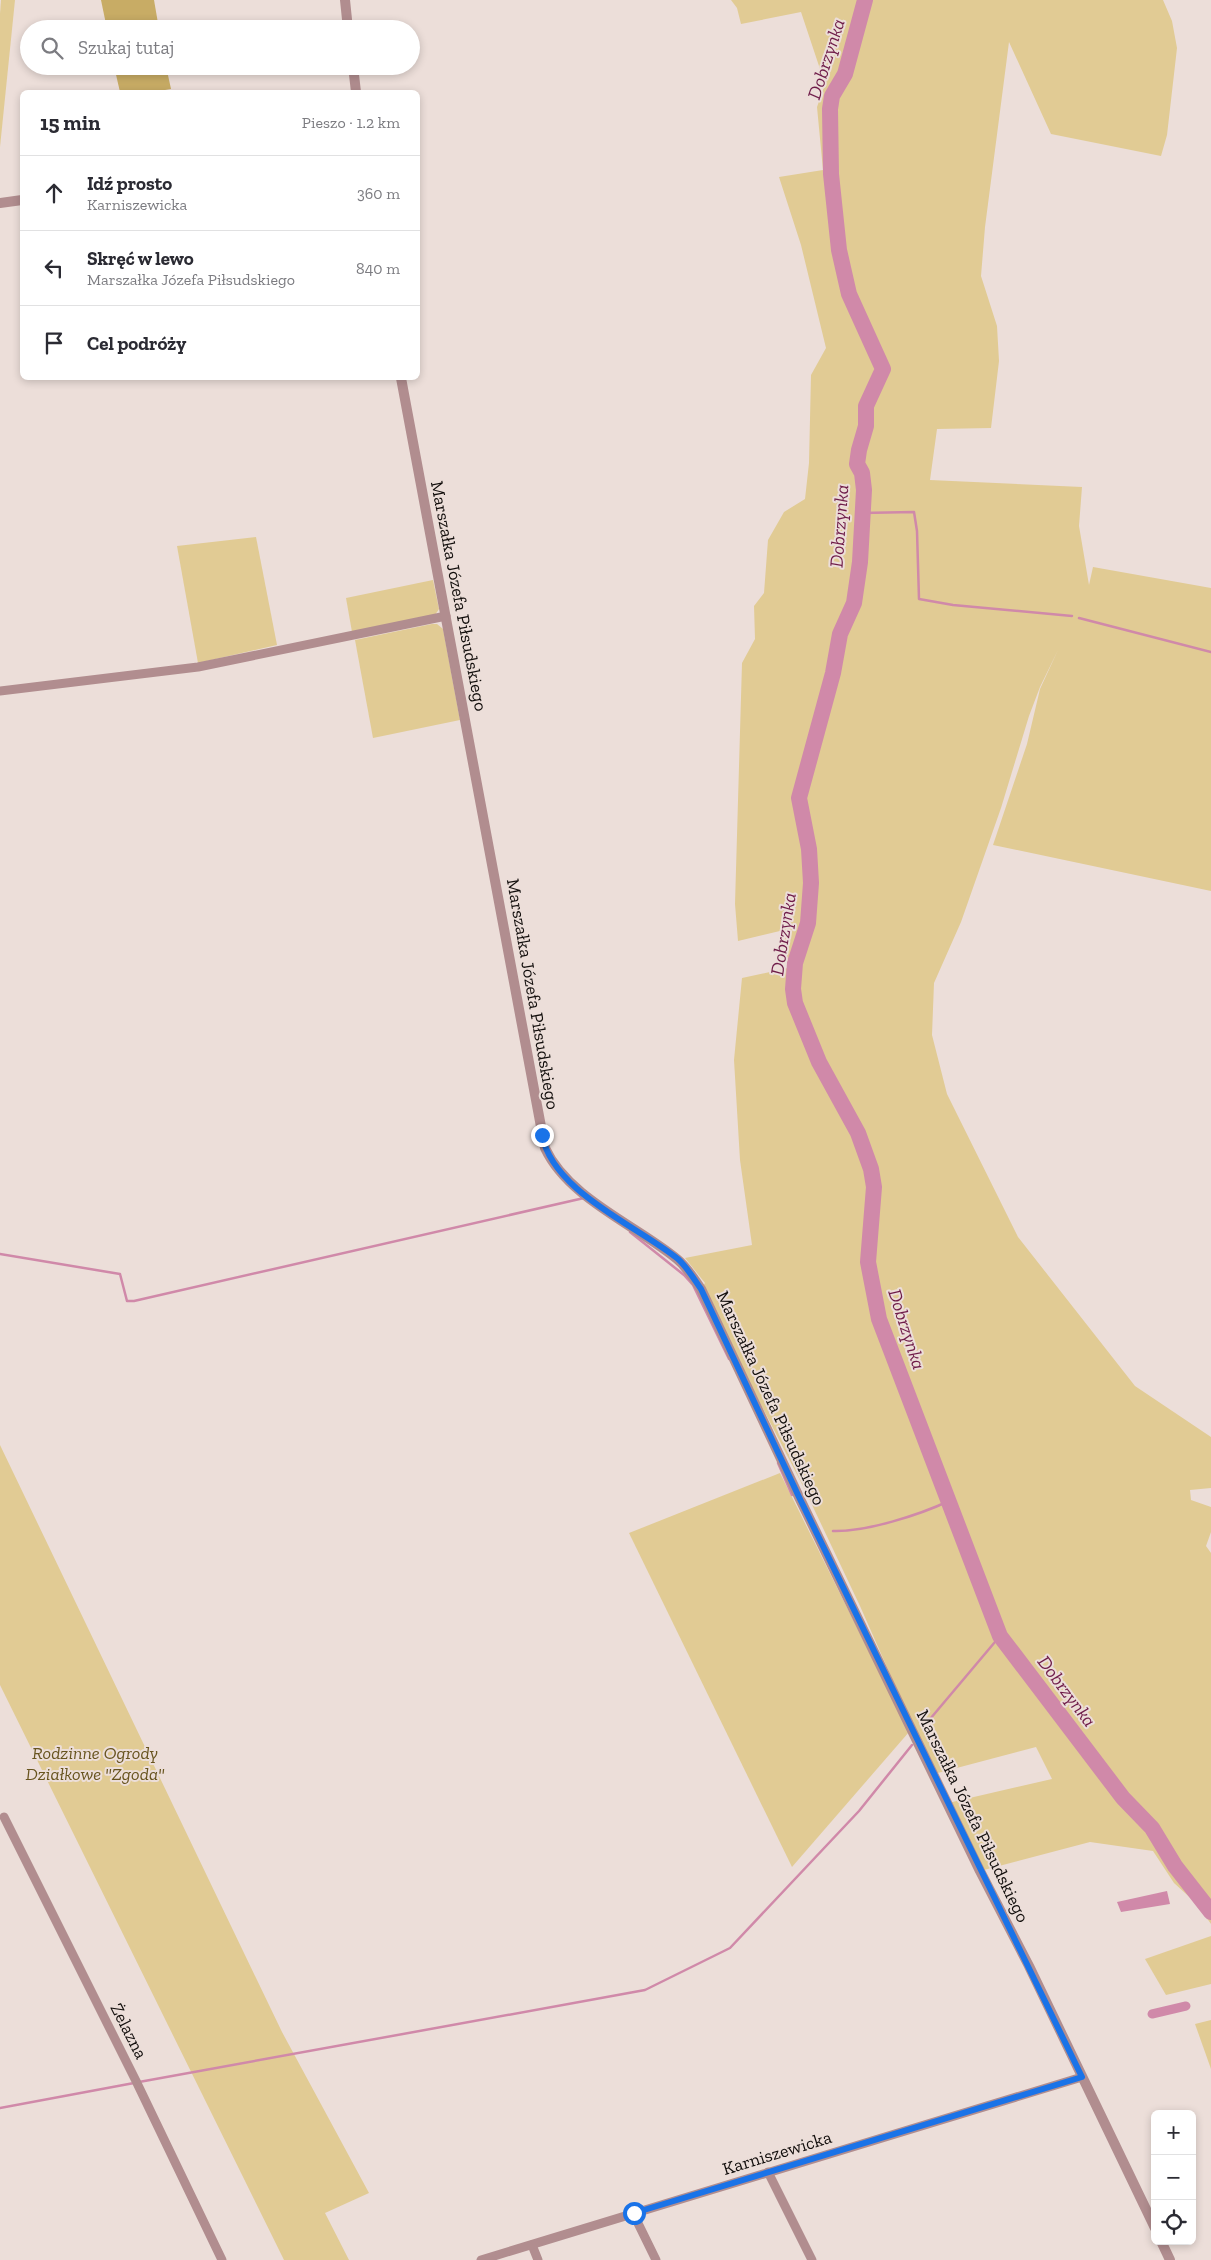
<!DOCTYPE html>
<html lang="pl">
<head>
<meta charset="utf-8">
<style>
	:root { --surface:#fff; --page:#f7f7f7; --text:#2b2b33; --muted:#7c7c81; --line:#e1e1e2 }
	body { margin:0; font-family:"Zilla Slab",serif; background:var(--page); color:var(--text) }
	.controls { position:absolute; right:15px; bottom:15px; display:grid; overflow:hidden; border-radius:8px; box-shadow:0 2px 8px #0003 }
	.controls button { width:45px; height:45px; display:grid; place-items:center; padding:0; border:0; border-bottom:1px solid var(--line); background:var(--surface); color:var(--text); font:25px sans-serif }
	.stop { position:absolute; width:15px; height:15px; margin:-11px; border:4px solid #1a73e8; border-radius:50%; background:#fff }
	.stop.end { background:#1a73e8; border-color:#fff; box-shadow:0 1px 5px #0008 }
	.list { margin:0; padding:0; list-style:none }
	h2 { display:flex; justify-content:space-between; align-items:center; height:65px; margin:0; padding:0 20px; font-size:21px }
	h2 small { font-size:16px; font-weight:400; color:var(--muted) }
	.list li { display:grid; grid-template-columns:32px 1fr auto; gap:15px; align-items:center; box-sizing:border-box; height:75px; padding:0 20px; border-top:1px solid var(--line) }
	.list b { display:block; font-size:19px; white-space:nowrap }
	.list p { margin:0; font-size:16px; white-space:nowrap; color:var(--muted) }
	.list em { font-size:16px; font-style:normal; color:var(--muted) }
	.icon { flex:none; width:28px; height:28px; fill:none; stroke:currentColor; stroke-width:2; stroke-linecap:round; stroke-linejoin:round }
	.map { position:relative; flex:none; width:1211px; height:2260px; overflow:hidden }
	.search { position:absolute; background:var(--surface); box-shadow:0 2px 8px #0003; left:20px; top:20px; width:400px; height:55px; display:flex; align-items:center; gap:12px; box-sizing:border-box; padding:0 18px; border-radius:28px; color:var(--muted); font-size:19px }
	.panel { position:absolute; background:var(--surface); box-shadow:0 2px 8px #0003; left:20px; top:90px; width:400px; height:290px; border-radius:8px }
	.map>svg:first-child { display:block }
	.green { fill:#e1cb94 }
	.forest { fill:#c8ac65 }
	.water { fill:#d089a9 }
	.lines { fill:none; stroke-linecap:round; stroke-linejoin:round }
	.stream { stroke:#d089a9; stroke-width:2.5 }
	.canal { stroke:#d089a9; stroke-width:9 }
	.river { stroke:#d089a9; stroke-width:16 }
	.minor { stroke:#b18d8f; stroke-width:9 }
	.tertiary { stroke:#b18d8f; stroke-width:10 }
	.route { stroke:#1a73e8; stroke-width:6 }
	.labels { text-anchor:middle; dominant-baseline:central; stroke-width:4; stroke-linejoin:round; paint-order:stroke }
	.street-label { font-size:18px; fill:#120e0c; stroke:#ecded9 }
	.park-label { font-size:18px; font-style:italic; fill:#68541f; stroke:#ecded9 }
	.water-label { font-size:19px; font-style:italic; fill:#6f1c49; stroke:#ecded9 }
</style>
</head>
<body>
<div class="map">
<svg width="1211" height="2260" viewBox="0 0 1211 2260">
	<rect width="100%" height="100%" fill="#ecded9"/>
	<g class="green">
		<path d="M1,0H15L0,147V14Z"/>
		<path d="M731,0H1163L1172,21L1177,48L1167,135L1161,156L1051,134L1009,42L985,227L981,276L997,326L999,361L991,428L937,429L930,480L1082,487L1079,526L1089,585L1093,567L1211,588V891L993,845L1027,744L1040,689L1058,650L1040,687L1029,716L1001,808L961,922L934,983L932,1035L947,1094L1018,1237L1135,1386L1211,1437V1488L1190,1490L1191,1500L1211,1507V1532L1206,1546L1211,1553V1924L1196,1903L1174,1883L1153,1851L1090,1842L980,1871L948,1803L1052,1779L1036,1747L934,1774L860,1606L804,1488L701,1289L705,1283L685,1258L752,1245L740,1160L734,1060L742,978L788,968L784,930L738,941L735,904L742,663L755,639L754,606L764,593L768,540L784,512L805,499L809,463L811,375L826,348L801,245L779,177L823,170L817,107L825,84L801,12L741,24L737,8Z"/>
		<path d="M256,537L277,645L198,663L177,546Z"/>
		<path d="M433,580L439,609L435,615L352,632L346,598Z"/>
		<path d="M432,624H437L443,629L460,720L373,738L355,640Z"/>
		<path d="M0,1445L282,2032L369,2193L325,2213L349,2260H284L0,1685Z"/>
		<path d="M780,1473L909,1732L792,1867L629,1533Z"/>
		<path d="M1211,1936V1984L1166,1995L1145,1959Z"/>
		<path d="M1211,2020V2069L1195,2024Z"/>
	</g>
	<g class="forest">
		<path d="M101,0H154L159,29H107Z"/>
		<path d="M114,66H166L171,89L153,92H120Z"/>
	</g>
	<path class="water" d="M1167,1891L1170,1904L1121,1912L1117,1902Z"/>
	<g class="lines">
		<g class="stream">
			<path d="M861,513L914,512L917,531L919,599L953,605L1072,616"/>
			<path d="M1079,618L1211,652"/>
			<path d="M630,1232L684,1275L693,1285L729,1359"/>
			<path d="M0,1254L120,1274L127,1301H134L584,1198"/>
			<path d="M778,1463L792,1495"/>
			<path d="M833,1531C866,1532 919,1515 949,1501"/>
			<path d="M925,1725L1000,1636"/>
			<path d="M139,2082L645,1990L730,1948L859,1811L912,1745"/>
			<path d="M0,2108L134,2083"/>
		</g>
		<path class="canal" d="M1152,2014L1186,2006"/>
		<path class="river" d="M865,0L845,74L832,96L830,109L831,174L839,250L849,294L883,369L866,406V426L859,450L857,464L862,473L864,490L860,562L854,603L840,634L833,673L799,798L809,849L811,883L808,923L795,963L793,989L795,1003L819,1062L858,1133L871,1169L874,1187L868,1262L879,1319L1000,1636L1123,1798L1152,1828L1175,1866L1211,1912"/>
		<g class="minor">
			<path d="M0,691L198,667L446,616"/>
			<path d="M4,1817L136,2081L222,2260"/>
			<path d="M768,2172L812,2260"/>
			<path d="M633,2213L656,2260"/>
			<path d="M532,2245L538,2260"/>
			<path d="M481,2260L1082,2077"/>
		</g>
		<g class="tertiary">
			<path d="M345,0L348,29"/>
			<path d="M353,66L356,92"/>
			<path d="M0,203L22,200"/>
			<path d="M401,378L545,1148C568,1198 636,1225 677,1259C687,1267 694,1279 701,1289L799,1497L980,1871L1029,1966L1155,2228"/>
			<path d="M1161,2241L1170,2260"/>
		</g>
	</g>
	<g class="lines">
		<path class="route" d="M542,1135C553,1192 636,1225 678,1259C687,1267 694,1279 701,1289L799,1497L1082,2077L634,2213"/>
	</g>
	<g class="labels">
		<g class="street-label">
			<text transform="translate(459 596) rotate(79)">Marszałka Józefa Piłsudskiego</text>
			<text transform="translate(533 994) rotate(80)">Marszałka Józefa Piłsudskiego</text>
			<text transform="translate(771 1398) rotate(65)">Marszałka Józefa Piłsudskiego</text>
			<text transform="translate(973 1816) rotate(64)">Marszałka Józefa Piłsudskiego</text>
			<text transform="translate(129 2031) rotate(63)">Żelazna</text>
			<text transform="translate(777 2153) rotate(-17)">Karniszewicka</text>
		</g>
		<g class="park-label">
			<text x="95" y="1753">Rodzinne Ogrody<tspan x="95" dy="21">Działkowe "Zgoda"</tspan></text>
		</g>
		<g class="water-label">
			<text transform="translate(826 59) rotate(-72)">Dobrzynka</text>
			<text transform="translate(839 526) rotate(-86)">Dobrzynka</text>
			<text transform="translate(783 934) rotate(-81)">Dobrzynka</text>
			<text transform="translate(907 1329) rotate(72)">Dobrzynka</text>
			<text transform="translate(1067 1691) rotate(53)">Dobrzynka</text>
		</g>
	</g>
</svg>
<div class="controls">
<button>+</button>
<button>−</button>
<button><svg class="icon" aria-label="locate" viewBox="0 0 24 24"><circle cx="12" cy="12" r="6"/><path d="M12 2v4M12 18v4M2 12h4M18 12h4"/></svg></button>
</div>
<div class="stop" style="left:634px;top:2213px"></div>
<div class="stop end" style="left:542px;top:1135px"></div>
<div class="search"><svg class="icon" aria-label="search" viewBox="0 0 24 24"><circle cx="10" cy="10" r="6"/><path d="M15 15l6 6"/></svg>Szukaj tutaj</div>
<section class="panel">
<h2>15 min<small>Pieszo · 1.2 km</small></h2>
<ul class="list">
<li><svg class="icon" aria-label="ahead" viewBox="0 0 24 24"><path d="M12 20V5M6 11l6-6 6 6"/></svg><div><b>Idź prosto</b><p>Karniszewicka</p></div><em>360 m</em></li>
<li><svg class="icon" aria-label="left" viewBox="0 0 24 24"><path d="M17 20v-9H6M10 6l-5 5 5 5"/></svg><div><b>Skręć w lewo</b><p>Marszałka Józefa Piłsudskiego</p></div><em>840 m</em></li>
<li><svg class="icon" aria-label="arrive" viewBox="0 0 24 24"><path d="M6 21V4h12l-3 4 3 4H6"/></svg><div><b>Cel podróży</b></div></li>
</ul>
</section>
</div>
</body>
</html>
